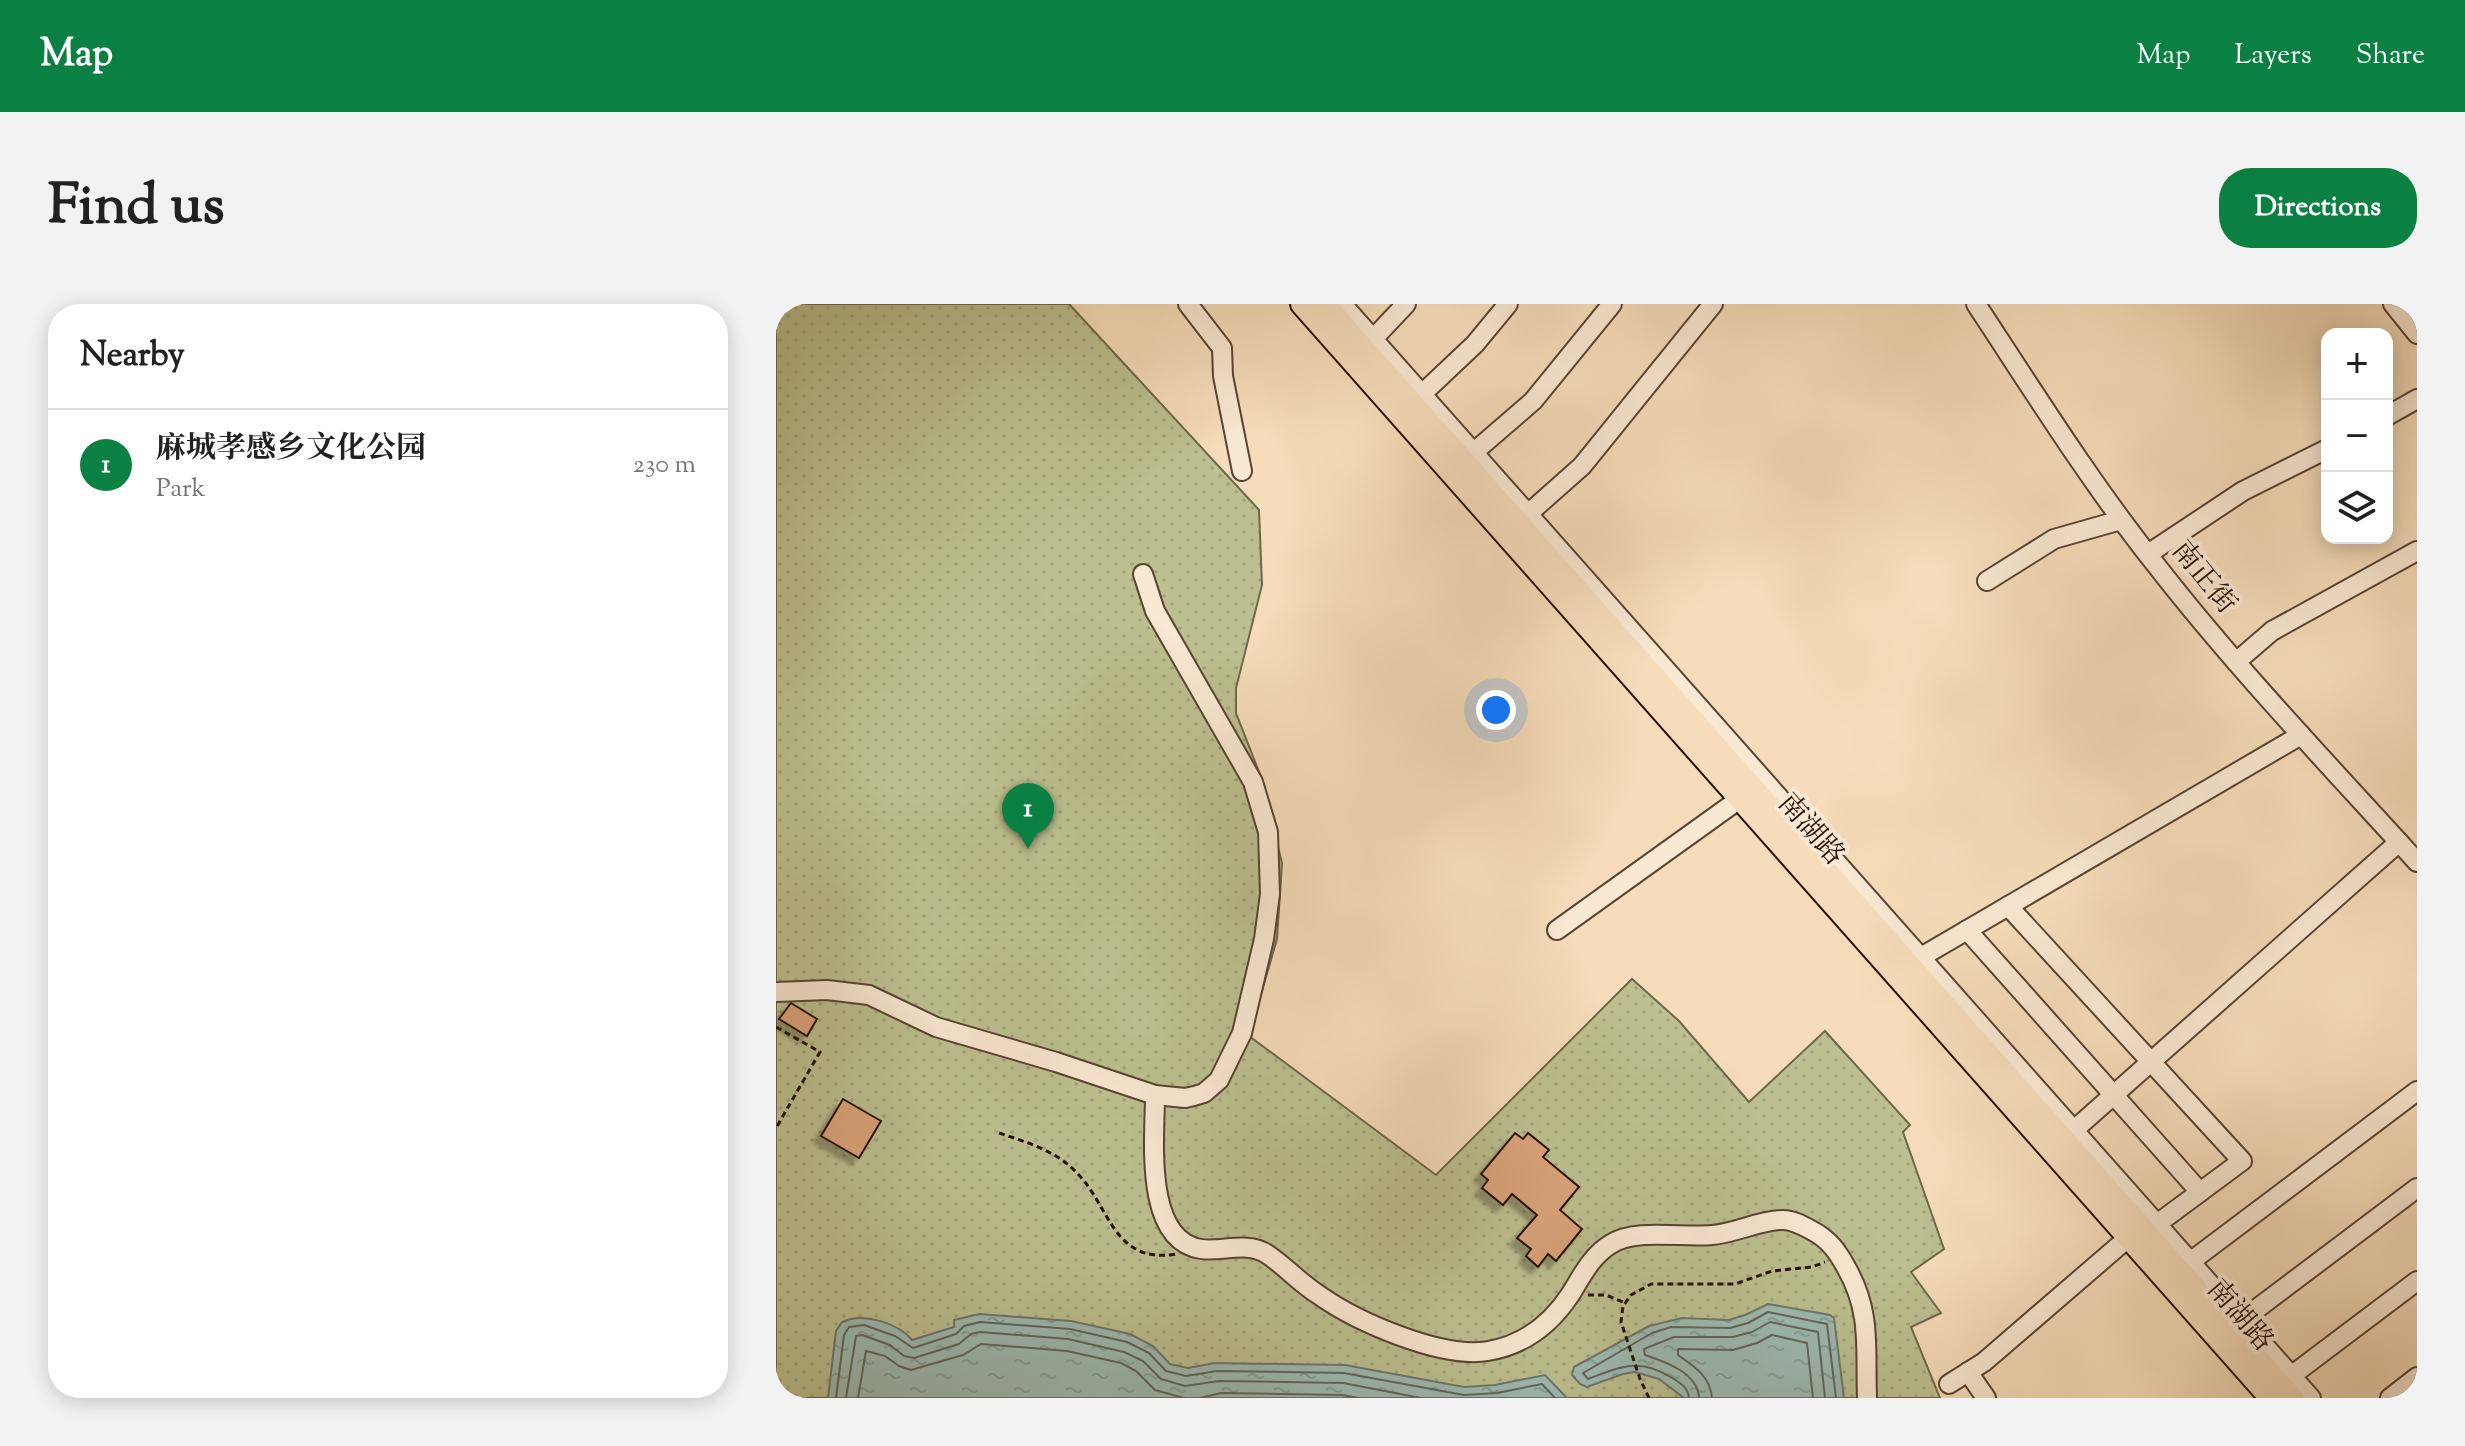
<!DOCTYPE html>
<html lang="en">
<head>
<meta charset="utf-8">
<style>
	:root { --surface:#fff; --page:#f2f2f2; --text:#202124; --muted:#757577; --line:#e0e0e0; --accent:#0b8043 }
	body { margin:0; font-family:"Sorts Mill Goudy","Noto Serif SC",serif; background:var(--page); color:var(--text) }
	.controls { position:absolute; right:24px; top:24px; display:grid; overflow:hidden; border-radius:16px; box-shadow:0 4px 20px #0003 }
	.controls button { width:72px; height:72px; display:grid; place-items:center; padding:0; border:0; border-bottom:2px solid var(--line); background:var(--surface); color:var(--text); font:40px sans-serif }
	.you { position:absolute; left:720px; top:406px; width:28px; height:28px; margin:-20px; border:6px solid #fff; border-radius:50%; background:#1a73e8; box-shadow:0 0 0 12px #1a73e833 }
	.badge { display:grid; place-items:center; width:52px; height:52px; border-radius:50%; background:var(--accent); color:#fff; font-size:26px; font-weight:700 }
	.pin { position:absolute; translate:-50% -66px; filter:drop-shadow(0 2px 4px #0008) }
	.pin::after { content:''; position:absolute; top:42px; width:28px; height:24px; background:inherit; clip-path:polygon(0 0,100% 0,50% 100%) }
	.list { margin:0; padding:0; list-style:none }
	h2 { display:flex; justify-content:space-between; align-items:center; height:104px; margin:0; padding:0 32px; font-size:34px }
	h2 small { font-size:26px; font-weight:400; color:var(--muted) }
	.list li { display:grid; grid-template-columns:52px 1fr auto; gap:24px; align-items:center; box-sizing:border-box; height:112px; padding:0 32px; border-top:2px solid var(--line) }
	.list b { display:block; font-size:30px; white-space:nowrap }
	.list p { margin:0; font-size:26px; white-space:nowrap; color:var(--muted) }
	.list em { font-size:26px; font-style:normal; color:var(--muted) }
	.icon { flex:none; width:44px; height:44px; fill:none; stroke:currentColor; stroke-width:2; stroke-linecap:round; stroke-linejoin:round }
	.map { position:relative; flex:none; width:1641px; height:1094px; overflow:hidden; border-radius:32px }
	header { display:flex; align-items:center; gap:48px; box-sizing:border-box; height:112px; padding:0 40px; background:var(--accent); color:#fff }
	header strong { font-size:38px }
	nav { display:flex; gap:44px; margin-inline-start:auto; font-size:28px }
	.intro { display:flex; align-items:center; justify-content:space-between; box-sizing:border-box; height:192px; padding:0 48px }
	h1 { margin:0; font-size:56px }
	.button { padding:20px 36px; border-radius:32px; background:var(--accent); color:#fff; font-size:28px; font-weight:700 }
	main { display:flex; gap:48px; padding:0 48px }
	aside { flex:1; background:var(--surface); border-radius:32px; box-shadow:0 4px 20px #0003 }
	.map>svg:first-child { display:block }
	.park { fill:url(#park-dots); stroke:#70684a; stroke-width:2 }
	.water { fill:url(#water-ripples); stroke:#6d776d; stroke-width:2 }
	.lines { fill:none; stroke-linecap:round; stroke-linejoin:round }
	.shore { stroke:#61665c; stroke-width:2 }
	.building { fill:#dba47b; stroke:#251004; stroke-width:2; filter:url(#shadow) }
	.minor-casing { stroke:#594332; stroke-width:22 }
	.major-casing { stroke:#251004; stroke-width:26 }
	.path { stroke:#251004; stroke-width:3; stroke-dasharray:6 4; stroke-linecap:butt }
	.minor { stroke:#f9e8d2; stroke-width:18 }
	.major { stroke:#f6dcba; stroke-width:22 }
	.labels { text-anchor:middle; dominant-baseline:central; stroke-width:8; stroke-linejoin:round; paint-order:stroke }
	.street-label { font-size:28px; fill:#251004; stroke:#f9e8d2 }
</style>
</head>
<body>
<header>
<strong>Map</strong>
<nav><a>Map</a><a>Layers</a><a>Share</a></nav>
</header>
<div class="intro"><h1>Find us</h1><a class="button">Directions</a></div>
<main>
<aside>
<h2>Nearby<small></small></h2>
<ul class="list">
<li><span class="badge">1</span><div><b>麻城孝感乡文化公园</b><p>Park</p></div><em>230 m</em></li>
</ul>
</aside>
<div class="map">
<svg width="1641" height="1094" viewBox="0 0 1641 1094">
	<defs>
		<pattern id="park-dots" width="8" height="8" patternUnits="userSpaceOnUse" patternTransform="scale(2)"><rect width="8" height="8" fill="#bcc090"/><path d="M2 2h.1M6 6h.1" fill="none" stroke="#a1a47b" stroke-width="1.8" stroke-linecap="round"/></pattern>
		<pattern id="water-ripples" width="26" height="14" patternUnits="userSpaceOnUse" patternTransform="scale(2)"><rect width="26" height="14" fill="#9dbbb3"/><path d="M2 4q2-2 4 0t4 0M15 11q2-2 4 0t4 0" fill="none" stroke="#87a098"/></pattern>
		<filter id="shadow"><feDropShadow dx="-7" dy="7" stdDeviation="2" flood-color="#0004"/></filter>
	</defs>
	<rect width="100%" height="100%" fill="#f6dcba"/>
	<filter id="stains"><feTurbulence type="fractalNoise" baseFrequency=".0025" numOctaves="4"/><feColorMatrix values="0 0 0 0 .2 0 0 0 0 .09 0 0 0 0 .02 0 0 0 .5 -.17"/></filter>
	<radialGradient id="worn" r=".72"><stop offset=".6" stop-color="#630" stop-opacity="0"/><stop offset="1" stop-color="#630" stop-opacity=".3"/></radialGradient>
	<path class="park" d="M0,0H293L483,206L486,281L460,384V409L485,473L506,559L501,635L473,732L660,871L856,675L903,717L973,798L1049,727L1134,821L1127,828L1168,945L1135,968L1165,1009L1135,1023L1164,1094H0Z"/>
	<g class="water">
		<path d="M992,1000L1054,1011L1058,1014L1068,1094H908L883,1075L859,1068L847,1070L811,1083L804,1080L796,1071L798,1063L873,1022L906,1014L953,1016L969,1011Z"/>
		<path d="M203,1010L295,1017L354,1030L377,1042L394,1060L412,1064L439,1059L569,1061L688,1083L719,1081L769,1071L791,1094H52L60,1027L66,1018C87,1008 122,1019 136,1036L178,1023V1016Z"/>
	</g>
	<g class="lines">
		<g class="shore">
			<path d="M60,1094L68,1031L73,1023L88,1021L119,1032L137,1044L180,1030L188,1022L204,1018L294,1025L351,1038L373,1049L390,1067L410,1072L441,1067L568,1069L688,1091L721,1089L766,1080L779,1094"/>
			<path d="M70,1094L80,1032L86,1031L114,1041L128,1052L138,1054L183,1040L195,1030L204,1028L292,1035L348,1048L367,1057L385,1075L409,1082L443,1077L567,1079L645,1094"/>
			<path d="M82,1094L90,1047L109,1052L123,1062L135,1066L187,1051L205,1040L291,1047L345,1059L360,1067L379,1086L408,1094"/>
			<path d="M424,1094L445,1089L566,1091L583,1094"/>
			<path d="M913,1094C912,1084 906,1080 898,1075C864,1053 847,1062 812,1075L807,1069L876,1029L895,1023L954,1024L972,1019L992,1008L1051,1020L1060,1094"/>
			<path d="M923,1094C922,1069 890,1058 869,1051L868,1045L898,1033H957L976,1028L994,1018L1042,1028L1049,1094"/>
			<path d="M936,1094C934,1072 919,1063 902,1051V1045L957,1046L981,1039L996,1031L1031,1039L1037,1094"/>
		</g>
	</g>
	<g class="building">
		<path d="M15,699L41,715L31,732L3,715Z"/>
		<path d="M67,795L105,817L83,854L45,832Z"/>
		<path d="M739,829L747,835L752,829L773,846L767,853L803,883L784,906L806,925L780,957L772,950L762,963L750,952L755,945L741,934L761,911L736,890L727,901L706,884L712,876L705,870Z"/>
	</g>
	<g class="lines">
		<defs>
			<g id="minor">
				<path d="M412,0L446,44L447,72L466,167"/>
				<path d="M566,0L1535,1094"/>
				<path d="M1200,0C1258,88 1314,178 1380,261C1461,365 1553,461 1641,558"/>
				<path d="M1617,0L1641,30"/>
				<path d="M597,35L630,0"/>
				<path d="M646,90L699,40L732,0"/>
				<path d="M1611,112L1641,95"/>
				<path d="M698,148L757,97L836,0"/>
				<path d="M753,209L806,162L937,0"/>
				<path d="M1372,250L1467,187L1551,145"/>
				<path d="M1211,277L1278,235L1345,216"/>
				<path d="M1460,358L1496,327L1641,247"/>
				<path d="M1232,602L1466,857L1381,920"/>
				<path d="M781,626L965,494"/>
				<path d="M1191,626L1424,888"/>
				<path d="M1145,653L1525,431"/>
				<path d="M0,688L51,686L93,691L160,723L280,758L379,791L409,794L418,792L428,789L443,776L466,729L488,635L494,590L492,528L477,478L379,307L367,270"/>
				<path d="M379,791C379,833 367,936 425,945C447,948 471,937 491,950C509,962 524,979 543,991C581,1018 666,1055 712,1047C748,1041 774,1021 794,991C806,972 815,952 835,940C859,924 907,934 936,931C960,929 984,916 1007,916C1017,916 1026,921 1035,926C1053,935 1062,948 1071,965C1096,1009 1089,1046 1091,1094"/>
				<path d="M1298,826L1623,538"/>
				<path d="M1414,958L1641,787"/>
				<path d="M1466,1016L1641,884"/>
				<path d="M1192,1068L1210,1094"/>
				<path d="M1515,1072L1641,977"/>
				<path d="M1173,1080L1208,1058L1353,933"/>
				<path d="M1614,1094L1641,1073"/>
			</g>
			<g id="major">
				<path d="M526,0L1495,1094"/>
				<path d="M548,0L1516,1094"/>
			</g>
		</defs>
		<use href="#minor" class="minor-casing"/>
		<use href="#major" class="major-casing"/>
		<g class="path">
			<path d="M0,723L44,748L0,824"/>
			<path d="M223,829C250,838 278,846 299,867C334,900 336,961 400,950"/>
			<path d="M812,991H830L847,998"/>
			<path d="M873,1094L864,1075L845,1018L847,1002L855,991L875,980H959L996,967L1036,963L1049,958"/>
		</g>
		<use href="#minor" class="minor"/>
		<use href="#major" class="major"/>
	</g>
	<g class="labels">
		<g class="street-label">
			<text transform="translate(1427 274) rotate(51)">南正街</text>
			<text transform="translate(1034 526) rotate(49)">南湖路</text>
			<text transform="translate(1463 1012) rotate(49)">南湖路</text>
		</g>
	</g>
	<rect width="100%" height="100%" filter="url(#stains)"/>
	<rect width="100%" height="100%" fill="url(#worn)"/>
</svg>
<div class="controls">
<button>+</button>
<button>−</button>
<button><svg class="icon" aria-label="layers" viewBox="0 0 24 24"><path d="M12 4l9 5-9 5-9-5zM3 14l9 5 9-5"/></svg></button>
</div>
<div class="you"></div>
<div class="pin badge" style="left:252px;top:545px">1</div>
</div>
</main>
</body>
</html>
